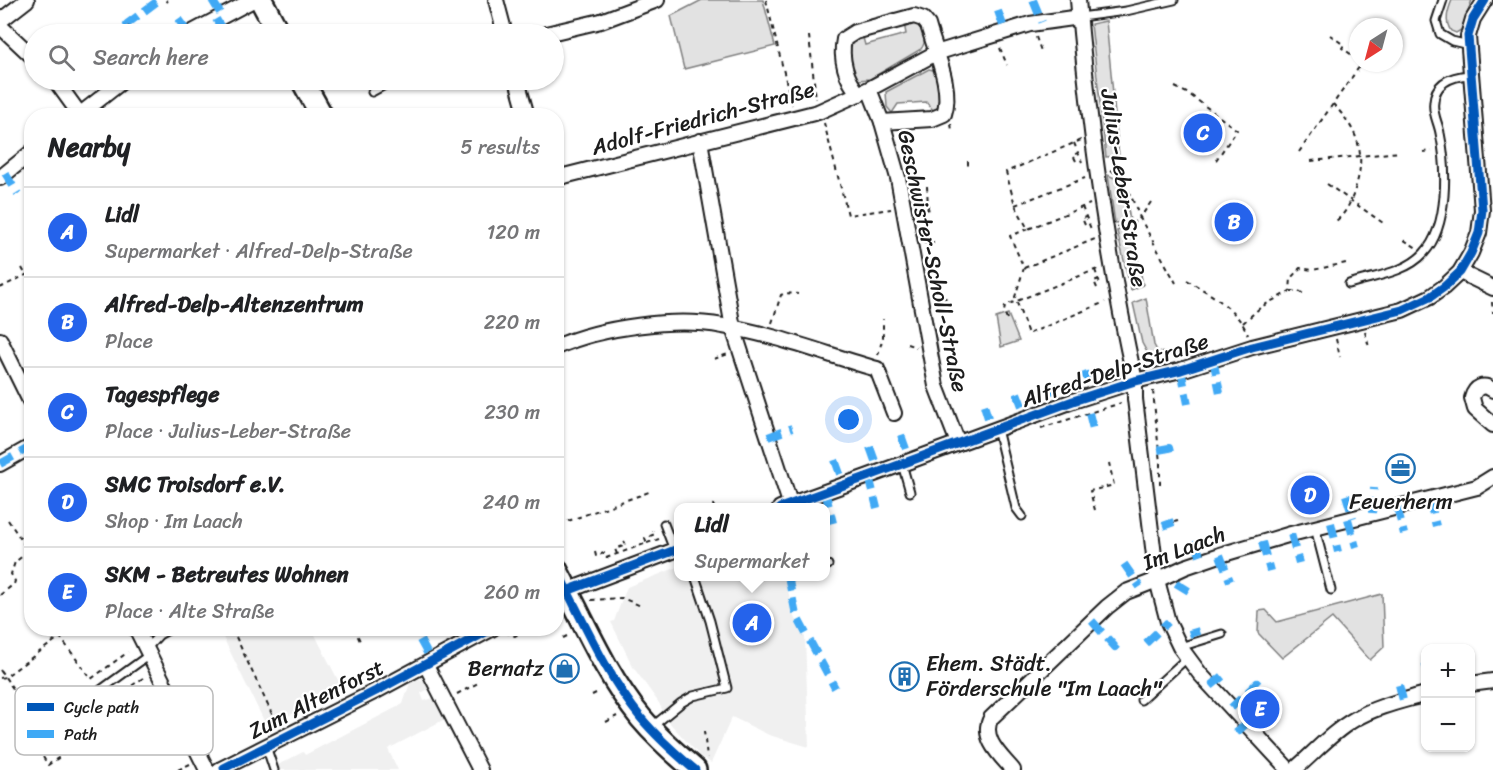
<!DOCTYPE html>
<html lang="en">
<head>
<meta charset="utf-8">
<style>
	:root { --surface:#fff; --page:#f2f2f2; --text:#202124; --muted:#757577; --line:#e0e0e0; --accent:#2563eb }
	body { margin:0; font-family:Sriracha,sans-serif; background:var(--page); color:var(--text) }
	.controls { position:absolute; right:18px; bottom:18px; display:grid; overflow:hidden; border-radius:12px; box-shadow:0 2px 4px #0004 }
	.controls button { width:54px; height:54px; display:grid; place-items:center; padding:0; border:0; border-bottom:2px solid var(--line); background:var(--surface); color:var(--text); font:30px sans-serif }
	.compass { position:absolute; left:1349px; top:18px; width:54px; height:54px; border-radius:50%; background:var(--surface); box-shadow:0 2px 4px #0004; rotate:216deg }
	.you { position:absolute; left:849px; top:420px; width:21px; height:21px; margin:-15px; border:4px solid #fff; border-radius:50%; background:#1a73e8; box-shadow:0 0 0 9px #1a73e833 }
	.badge { display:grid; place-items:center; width:39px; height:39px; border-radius:50%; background:var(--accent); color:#fff; font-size:20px; font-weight:700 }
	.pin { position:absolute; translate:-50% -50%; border:3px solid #fff; box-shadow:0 2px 6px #0006 }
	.popup { position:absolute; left:674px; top:503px; width:156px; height:78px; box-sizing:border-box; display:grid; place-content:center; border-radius:12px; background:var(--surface); filter:drop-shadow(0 2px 4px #0005); font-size:20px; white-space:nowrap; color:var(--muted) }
	.popup b { font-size:22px; color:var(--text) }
	.popup::after { content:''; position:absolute; left:50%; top:100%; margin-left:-12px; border:12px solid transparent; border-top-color:var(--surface) }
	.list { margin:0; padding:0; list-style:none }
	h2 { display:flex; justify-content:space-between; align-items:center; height:78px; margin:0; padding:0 24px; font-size:26px }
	h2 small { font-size:20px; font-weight:400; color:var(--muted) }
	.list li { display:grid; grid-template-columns:39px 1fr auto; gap:18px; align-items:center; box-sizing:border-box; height:90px; padding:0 24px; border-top:2px solid var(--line) }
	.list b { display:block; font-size:22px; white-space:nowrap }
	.list p { margin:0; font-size:20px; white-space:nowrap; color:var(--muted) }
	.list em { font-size:20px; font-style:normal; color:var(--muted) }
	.icon { flex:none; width:33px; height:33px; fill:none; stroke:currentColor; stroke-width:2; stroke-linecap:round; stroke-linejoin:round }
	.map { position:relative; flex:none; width:1493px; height:770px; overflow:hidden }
	.search { position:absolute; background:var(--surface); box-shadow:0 2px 4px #0004; left:24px; top:24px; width:540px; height:66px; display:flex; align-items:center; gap:15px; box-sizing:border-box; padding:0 21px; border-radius:33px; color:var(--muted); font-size:22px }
	.panel { position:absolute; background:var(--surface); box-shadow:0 2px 4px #0004; left:24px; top:108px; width:540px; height:528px; border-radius:24px }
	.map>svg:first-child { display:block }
	.built { fill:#f0f0f0 }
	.green { fill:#e2e2e2; stroke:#7f7f7f; stroke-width:1.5 }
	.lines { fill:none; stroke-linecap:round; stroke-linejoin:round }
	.service-casing { stroke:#1c1c1c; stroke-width:11 }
	.minor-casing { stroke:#1c1c1c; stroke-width:18 }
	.primary-casing { stroke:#1c1c1c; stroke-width:26 }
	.path { stroke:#1c1c1c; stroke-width:2; stroke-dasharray:4.5 4.5; stroke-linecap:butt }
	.service { stroke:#fff; stroke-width:7 }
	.minor { stroke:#fff; stroke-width:14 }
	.primary { stroke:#fff; stroke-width:21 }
	.quiet { stroke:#3fa9f5; stroke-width:8; stroke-dasharray:15 8; stroke-linecap:butt }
	.cycleway-casing { stroke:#fff; stroke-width:13 }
	.cycleway { stroke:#0057b8; stroke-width:9 }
	.labels { text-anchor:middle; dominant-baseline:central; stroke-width:4.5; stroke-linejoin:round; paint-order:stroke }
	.street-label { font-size:22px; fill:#1c1c1c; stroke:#fff }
	.poi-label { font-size:22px; fill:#1c1c1c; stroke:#fff }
	.key { fill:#fff; stroke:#bbb; stroke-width:1.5 }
	.key-label { font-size:16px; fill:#1c1c1c }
</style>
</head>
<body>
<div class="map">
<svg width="1493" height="770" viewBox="0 0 1493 770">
	<rect width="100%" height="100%" fill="#fff"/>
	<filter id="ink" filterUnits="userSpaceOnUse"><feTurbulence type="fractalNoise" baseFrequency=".0167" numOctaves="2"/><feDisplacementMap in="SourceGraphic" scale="12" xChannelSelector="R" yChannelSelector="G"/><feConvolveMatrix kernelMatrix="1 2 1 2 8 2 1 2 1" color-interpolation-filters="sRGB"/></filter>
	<g filter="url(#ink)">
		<g class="built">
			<path d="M678,567V576L785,577L794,617L805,637L809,747L769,735L732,717L711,763L700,756L667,720L659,703L633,667L611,622L614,621L627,587Z"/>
			<path d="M219,629H312L342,688L267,727Z"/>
			<path d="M420,679L424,681L429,689L421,693L424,701L433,698L445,719L388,749L398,770H268L303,752L305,755L403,704L410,683Z"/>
		</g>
		<g class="green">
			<path d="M702,0H763L775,46L684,69L671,16Z"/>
			<path d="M1452,0H1472L1461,30L1456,33L1451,31C1444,21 1448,10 1452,0Z"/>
			<path d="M1106,21L1119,156L1106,157L1091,24Z"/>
			<path d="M907,22L917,23C922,31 928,41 921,49L870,79L857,80L850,71V41L862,34L865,45L906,34L904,23Z"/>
			<path d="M929,69L933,70C940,81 942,96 938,109L934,111L926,102L898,104L892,113L887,107L886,92Z"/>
			<path d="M1108,175C1126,181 1127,204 1130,221L1115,223Z"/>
			<path d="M1124,228H1132L1143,285L1131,290L1117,231Z"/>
			<path d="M1146,298L1154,345L1158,352L1166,353L1155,356L1148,354L1142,343L1133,303Z"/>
			<path d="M1008,314L1019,341L1001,347L996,318Z"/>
			<path d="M1382,594L1384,647L1370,660L1332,618L1282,658L1258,633L1259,611L1266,610L1277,622Z"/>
		</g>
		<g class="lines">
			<defs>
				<g id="service">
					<path d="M1443,0L1436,21L1440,34L1452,41L1469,45"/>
					<path d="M1080,17L1126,11L1174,0"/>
					<path d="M487,34L504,29"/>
					<path d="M372,92L394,80"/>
					<path d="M1349,284C1374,276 1406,273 1424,253C1449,226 1447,167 1440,133C1438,122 1432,113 1434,102C1435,81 1454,76 1470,75"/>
					<path d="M997,429L1016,508L1022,516"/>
					<path d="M902,464L910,492"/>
					<path d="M664,524L674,550"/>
					<path d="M1315,528L1331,590"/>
					<path d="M825,566L828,565"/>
					<path d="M1180,647L1222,634"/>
					<path d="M146,649L159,635L172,628"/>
					<path d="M1141,700L1187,658"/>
					<path d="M62,718L149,655"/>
					<path d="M653,726L681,703L693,696L727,688L710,621L695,576"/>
					<path d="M266,746L274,770"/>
				</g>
				<g id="minor">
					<path d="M496,0L505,34"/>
					<path d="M1078,0C1089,128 1107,255 1135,381V399L1157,580L1168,622L1180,647L1200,674L1289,770"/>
					<path d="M0,21L27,0"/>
					<path d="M0,26L34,58"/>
					<path d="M189,34L253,0"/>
					<path d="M546,34L601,21L657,0"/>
					<path d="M55,80L81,116"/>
					<path d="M517,80L527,116"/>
					<path d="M869,89L882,122L898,178L936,386L958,443"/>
					<path d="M859,94C846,80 840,58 844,39L855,32L914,16L923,19L928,25C935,51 953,88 944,114L932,119L882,122"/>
					<path d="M78,116L124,80"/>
					<path d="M700,141L733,328L790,503"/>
					<path d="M0,178L32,152"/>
					<path d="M556,178L818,112L869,89L936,53L1030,24L1080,17"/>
					<path d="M1460,272L1493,288"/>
					<path d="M0,340L32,405"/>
					<path d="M556,347C601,327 675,317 723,326C774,334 828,355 877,369L894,413"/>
					<path d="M1493,390C1483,383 1475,387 1472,398L1475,409L1493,425"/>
					<path d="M0,464L32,446"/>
					<path d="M780,508L869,476L1073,401L1135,381L1181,370L1252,347L1402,310L1430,297L1444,287L1460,272L1471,253L1479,233L1482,210L1468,36L1473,19L1485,0"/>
					<path d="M556,595L678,549"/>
					<path d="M136,628L207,770"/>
					<path d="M426,665L480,770"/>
					<path d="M1470,684L1493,681"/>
					<path d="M219,770L376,691L493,628"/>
					<path d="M1013,770C1001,756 980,738 991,718L1107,607L1126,592L1157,580L1185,567L1220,555L1291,534L1477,487L1493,477"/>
					<path d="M1294,770C1314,753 1332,732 1355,719C1377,706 1402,701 1426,694"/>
				</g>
				<g id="primary">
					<path d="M261,0L279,34"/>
					<path d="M302,80L322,116"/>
					<path d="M556,569C583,620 605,674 641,718C657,737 676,754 695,770"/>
				</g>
			</defs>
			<use href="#service" class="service-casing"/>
			<use href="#minor" class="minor-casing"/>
			<use href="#primary" class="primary-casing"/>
			<g class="path">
				<path d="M166,0L168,2"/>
				<path d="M766,0L792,105"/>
				<path d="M128,25L130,28"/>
				<path d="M1330,35L1344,45L1342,48L1358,59"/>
				<path d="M809,36L816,99"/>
				<path d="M1036,37L1041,51"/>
				<path d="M1000,48L1007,65"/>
				<path d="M1175,87L1189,94L1237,130L1214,163"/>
				<path d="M1333,104C1358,130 1367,154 1355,189C1351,202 1346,213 1336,221"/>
				<path d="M824,123L848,215L891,209"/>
				<path d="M951,124L952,130H954"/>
				<path d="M1081,140L1006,172L1015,205L1028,229L1090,204"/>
				<path d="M1074,143L1082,162"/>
				<path d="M1299,152L1362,63"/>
				<path d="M1423,152L1432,151"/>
				<path d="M968,161V169"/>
				<path d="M1076,161L1073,155L1078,153"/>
				<path d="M1311,161L1400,152"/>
				<path d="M1111,170C1127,182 1133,201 1140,218L1131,224L1117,226"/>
				<path d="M1327,184L1386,225"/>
				<path d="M927,186L928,209"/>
				<path d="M1151,202L1140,218L1176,283"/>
				<path d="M1015,205L1085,178"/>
				<path d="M1082,207L1091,229"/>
				<path d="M916,210L932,209"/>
				<path d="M1085,225L1082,218L1086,217"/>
				<path d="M1028,229L1010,236L1024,268L1015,297L1028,334L1105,302"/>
				<path d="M1404,240L1417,248"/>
				<path d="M924,243H934"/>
				<path d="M22,268L26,275"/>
				<path d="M1024,268L1095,239"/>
				<path d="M1095,270L1101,287"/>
				<path d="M1187,280C1210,294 1238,309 1248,335"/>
				<path d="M0,288L32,272"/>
				<path d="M1097,288L1094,281L1099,279"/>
				<path d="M1290,291H1299L1305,295"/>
				<path d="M933,299L948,298"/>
				<path d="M1492,302L1493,313"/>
				<path d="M1007,319L1004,311L1005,307L1009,304L1100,268"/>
				<path d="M772,323L781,295L785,293L798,294"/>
				<path d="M1243,323L1261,307L1290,291L1291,278L1300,268L1313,270L1346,263"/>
				<path d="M938,332L950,331"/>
				<path d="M1365,332L1369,347"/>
				<path d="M1336,339L1340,357"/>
				<path d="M907,344L916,347"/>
				<path d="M878,355L883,337V319"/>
				<path d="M714,359L728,354"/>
				<path d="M1153,391L1160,463V484"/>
				<path d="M1041,428L1121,403"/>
				<path d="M713,504L714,508"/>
				<path d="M1095,510L1090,491L1114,485L1109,463"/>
				<path d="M8,520L32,556"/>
				<path d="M568,521L649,492"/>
				<path d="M1174,522L1178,521"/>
				<path d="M647,543L659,539"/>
				<path d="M595,552L596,556L604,553L606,558"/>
				<path d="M617,554L615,549L626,545L624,541"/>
				<path d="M606,558L647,543L645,538L655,534L653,531"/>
				<path d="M0,595L14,584L15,581L11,574L15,562L29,551"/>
				<path d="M591,600L622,598L641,606"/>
				<path d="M354,628L360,641"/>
				<path d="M58,631L62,636L60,637"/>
				<path d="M505,632L515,636L528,628"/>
				<path d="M504,633L512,628"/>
				<path d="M236,637L278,727"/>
				<path d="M563,638L571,634"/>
				<path d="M375,662L382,675"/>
				<path d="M0,670L60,756"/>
				<path d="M0,678L5,677L60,637L91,679L128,652"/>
				<path d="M457,694L480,682"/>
				<path d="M592,695L600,691"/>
				<path d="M606,722L617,716"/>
				<path d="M704,731L707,758"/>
				<path d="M102,732L98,734L86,717L143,678"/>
				<path d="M43,757L48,765L77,745L84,744L88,741L90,733L98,734"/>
				<path d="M178,770L190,764"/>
			</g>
			<use href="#service" class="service"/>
			<use href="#minor" class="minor"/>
			<use href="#primary" class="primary"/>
			<g class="quiet">
				<path d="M212,0L222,16"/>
				<path d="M1033,0L1042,22"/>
				<path d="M998,11L1005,31"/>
				<path d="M178,19L189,34"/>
				<path d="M216,19L225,34"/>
				<path d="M128,25L127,24L159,0"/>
				<path d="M80,114L81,116"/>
				<path d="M30,154L32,157"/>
				<path d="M5,173L18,194"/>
				<path d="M1213,359L1220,393"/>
				<path d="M1181,370L1188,404"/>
				<path d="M1084,372L1088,381"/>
				<path d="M1052,384L1055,394"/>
				<path d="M1017,393L1022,406"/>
				<path d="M984,405L988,418"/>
				<path d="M1089,413L1093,429"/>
				<path d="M901,435L906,449"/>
				<path d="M768,437L792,428"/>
				<path d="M870,447L875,461"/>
				<path d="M1158,450L1169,448L1170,452"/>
				<path d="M835,460L844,485"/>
				<path d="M0,464L32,446"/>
				<path d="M869,476L877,508"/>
				<path d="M825,491L833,523"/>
				<path d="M1346,495L1353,518"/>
				<path d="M1429,499L1436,526"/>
				<path d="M1397,507L1404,534"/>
				<path d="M1372,513L1374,488"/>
				<path d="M1348,519L1356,547"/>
				<path d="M1331,523L1338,552"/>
				<path d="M1163,526L1174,522"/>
				<path d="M1291,534L1299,563"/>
				<path d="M1195,541L1202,561"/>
				<path d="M1262,542L1270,571"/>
				<path d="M1220,555L1230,581"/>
				<path d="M1124,564L1140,587"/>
				<path d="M788,576L796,615L835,688"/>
				<path d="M1176,583L1192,593"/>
				<path d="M1092,621L1115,647L1117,645"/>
				<path d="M1189,634L1199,631"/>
				<path d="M420,640L432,662"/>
				<path d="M1146,643L1168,622"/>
				<path d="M1423,669L1426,668"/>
				<path d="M1157,681L1159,683"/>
				<path d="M1399,685L1403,700"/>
				<path d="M1211,686L1223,676"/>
				<path d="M1231,708L1257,683L1270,697"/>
				<path d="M1236,733L1246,724"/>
			</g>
			<defs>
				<g id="cycleway">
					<path d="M780,508L869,476L1073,401L1135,381L1181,370L1252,347L1402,310L1430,297L1444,287L1460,272L1471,253L1479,233L1482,210L1468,36L1473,19L1485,0"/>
					<path d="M556,569C583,620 605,674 641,718C657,737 676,754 695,770"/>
					<path d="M556,595L678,549"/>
					<path d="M224,768L376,691L493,628"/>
				</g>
			</defs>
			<use href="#cycleway" class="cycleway-casing"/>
			<use href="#cycleway" class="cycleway"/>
		</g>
	</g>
	<defs>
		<symbol id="office-ring" viewBox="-11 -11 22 22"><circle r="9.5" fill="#fff" stroke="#1f6fb2" stroke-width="1.5"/><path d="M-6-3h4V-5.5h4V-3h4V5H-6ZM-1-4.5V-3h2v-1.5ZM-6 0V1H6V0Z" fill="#1f6fb2"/></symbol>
		<symbol id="shop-ring" viewBox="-11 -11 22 22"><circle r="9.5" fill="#fff" stroke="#1f6fb2" stroke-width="1.5"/><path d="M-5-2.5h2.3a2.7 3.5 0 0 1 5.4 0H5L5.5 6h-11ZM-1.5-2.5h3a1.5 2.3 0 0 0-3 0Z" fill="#1f6fb2"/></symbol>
		<symbol id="building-ring" viewBox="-11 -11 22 22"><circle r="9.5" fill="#fff" stroke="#1f6fb2" stroke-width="1.5"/><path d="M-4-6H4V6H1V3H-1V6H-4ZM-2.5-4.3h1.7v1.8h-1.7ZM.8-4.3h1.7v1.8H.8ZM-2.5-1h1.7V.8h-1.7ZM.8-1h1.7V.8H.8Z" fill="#1f6fb2"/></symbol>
	</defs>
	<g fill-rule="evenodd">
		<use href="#office-ring" x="1384" y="452" width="33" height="33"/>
		<use href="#shop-ring" x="548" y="652" width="33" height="33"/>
		<use href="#building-ring" x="888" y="660" width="33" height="33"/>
	</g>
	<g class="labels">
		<g class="street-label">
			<text transform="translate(703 118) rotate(-15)">Adolf-Friedrich-Straße</text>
			<text transform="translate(1124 188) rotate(81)">Julius-Leber-Straße</text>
			<text transform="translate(933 261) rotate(78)">Geschwister-Scholl-Straße</text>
			<text transform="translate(1115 370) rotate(-18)">Alfred-Delp-Straße</text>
			<text transform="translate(1184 548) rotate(-21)">Im Laach</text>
			<text transform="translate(316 699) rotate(-27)">Zum Altenforst</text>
		</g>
		<g class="poi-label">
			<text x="1401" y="501">Feuerherm</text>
			<text x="926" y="663" text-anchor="start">Ehem. Städt.<tspan x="926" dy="25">Förderschule "Im Laach"</tspan></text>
			<text x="544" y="668" text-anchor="end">Bernatz</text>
		</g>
	</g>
	<rect x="15" y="686" width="198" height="69" rx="9" class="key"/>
	<rect x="27" y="703" width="27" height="8" fill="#0057b8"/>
	<rect x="27" y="730" width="27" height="8" fill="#3fa9f5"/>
	<g class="key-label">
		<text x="64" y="713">Cycle path</text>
		<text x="64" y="740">Path</text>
	</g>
</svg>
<div class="controls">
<button>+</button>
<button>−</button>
</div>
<svg class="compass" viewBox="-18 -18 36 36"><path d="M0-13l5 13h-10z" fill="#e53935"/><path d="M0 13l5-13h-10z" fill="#757577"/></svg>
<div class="you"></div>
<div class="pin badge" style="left:752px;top:623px">A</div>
<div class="popup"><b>Lidl</b>Supermarket</div>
<div class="pin badge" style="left:1234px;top:222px">B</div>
<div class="pin badge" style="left:1203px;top:133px">C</div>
<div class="pin badge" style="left:1310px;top:495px">D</div>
<div class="pin badge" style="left:1260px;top:709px">E</div>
<div class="search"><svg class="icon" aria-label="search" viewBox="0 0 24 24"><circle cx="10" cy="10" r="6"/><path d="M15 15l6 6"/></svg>Search here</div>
<section class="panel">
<h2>Nearby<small>5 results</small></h2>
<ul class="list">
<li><span class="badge">A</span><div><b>Lidl</b><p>Supermarket · Alfred-Delp-Straße</p></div><em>120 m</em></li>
<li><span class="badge">B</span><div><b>Alfred-Delp-Altenzentrum</b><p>Place</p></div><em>220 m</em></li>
<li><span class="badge">C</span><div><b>Tagespflege</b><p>Place · Julius-Leber-Straße</p></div><em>230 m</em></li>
<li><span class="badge">D</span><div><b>SMC Troisdorf e.V.</b><p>Shop · Im Laach</p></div><em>240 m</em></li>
<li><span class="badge">E</span><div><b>SKM - Betreutes Wohnen</b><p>Place · Alte Straße</p></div><em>260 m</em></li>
</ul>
</section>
</div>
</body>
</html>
